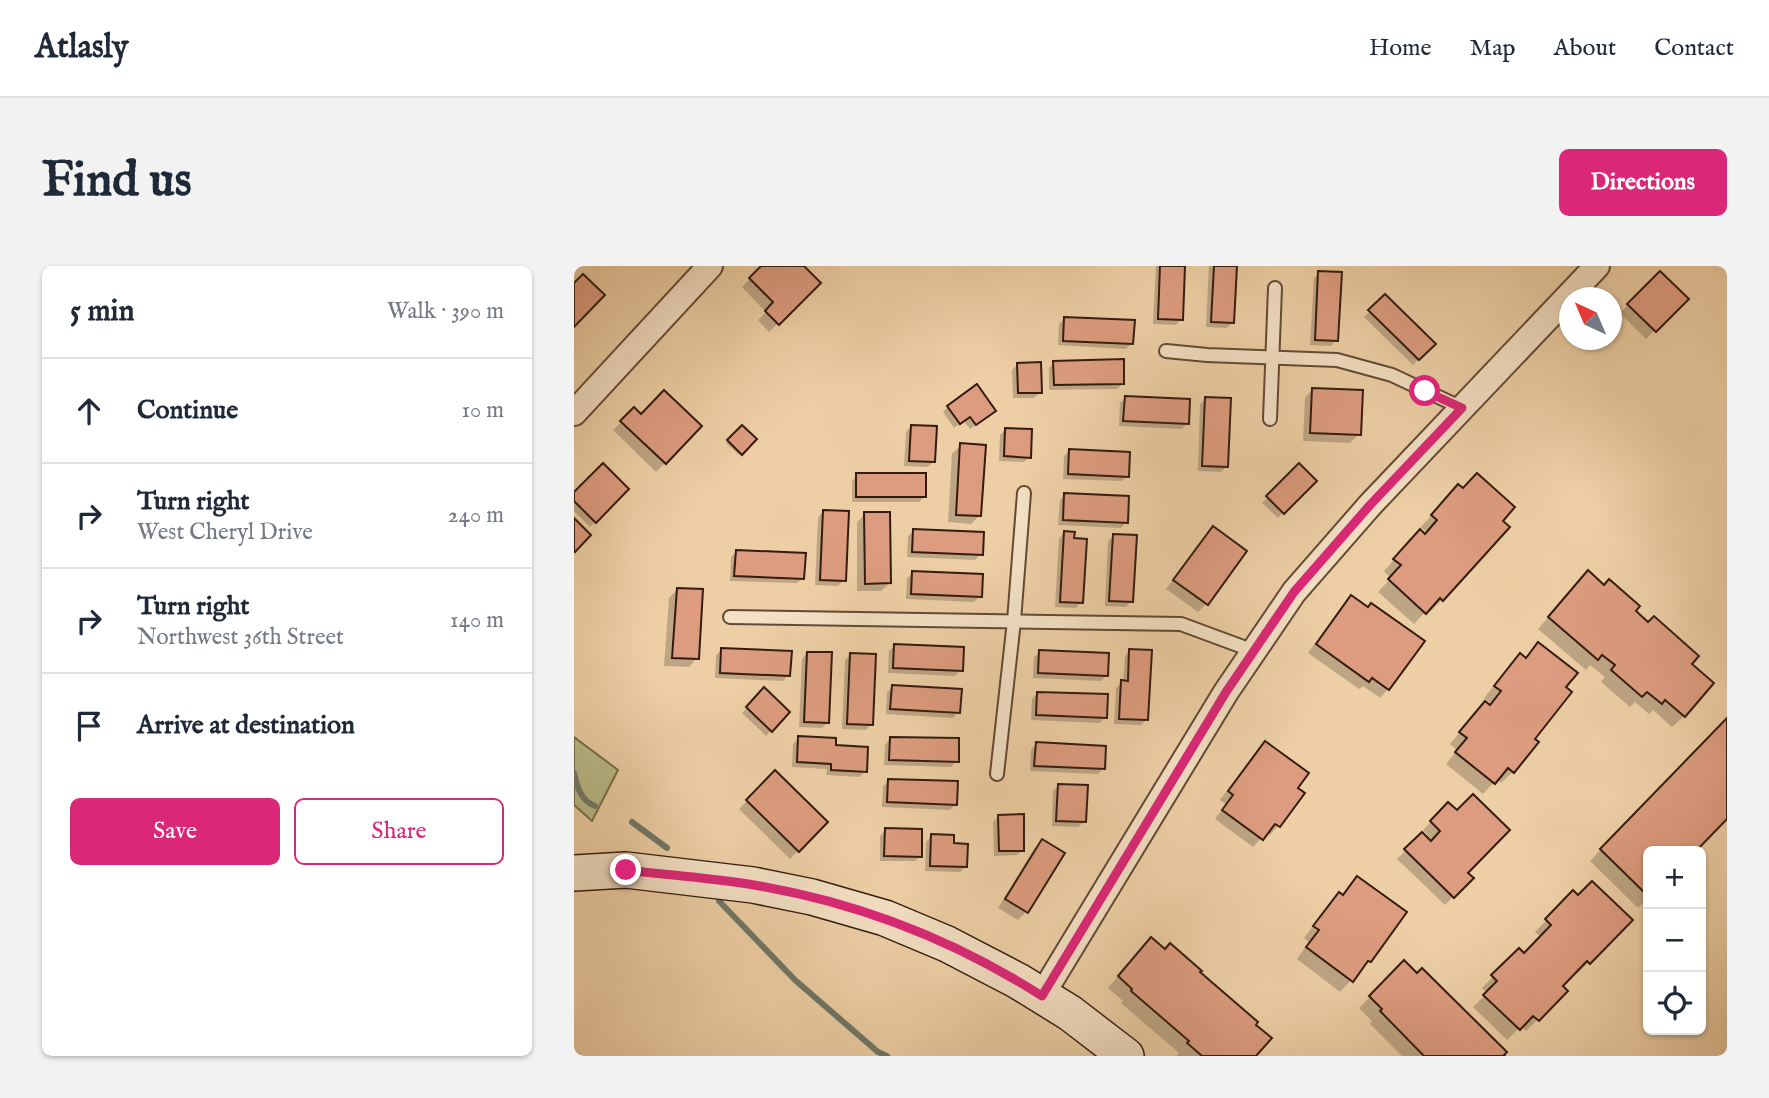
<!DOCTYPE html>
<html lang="en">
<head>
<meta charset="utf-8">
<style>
	:root { --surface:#fff; --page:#f2f2f3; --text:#1f2937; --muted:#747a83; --line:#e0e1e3; --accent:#db2777 }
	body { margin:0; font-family:"IM FELL English",serif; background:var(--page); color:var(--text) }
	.controls { position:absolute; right:21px; bottom:21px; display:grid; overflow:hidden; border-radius:10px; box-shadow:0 2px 5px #0004 }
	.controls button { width:63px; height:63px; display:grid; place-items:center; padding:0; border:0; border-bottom:2px solid var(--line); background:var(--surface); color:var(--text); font:35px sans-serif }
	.compass { position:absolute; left:985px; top:21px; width:63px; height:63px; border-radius:50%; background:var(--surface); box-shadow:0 2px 5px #0004; rotate:316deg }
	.stop { position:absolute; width:21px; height:21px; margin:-16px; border:5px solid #db2777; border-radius:50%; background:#fff }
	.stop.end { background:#db2777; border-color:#fff; box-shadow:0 2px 7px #0008 }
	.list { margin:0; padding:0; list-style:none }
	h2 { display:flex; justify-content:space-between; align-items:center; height:91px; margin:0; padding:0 28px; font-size:30px }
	h2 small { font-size:23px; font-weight:400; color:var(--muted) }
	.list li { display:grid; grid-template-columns:46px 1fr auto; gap:21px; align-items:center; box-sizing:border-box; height:105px; padding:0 28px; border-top:2px solid var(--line) }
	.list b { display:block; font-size:26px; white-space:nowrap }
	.list p { margin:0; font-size:23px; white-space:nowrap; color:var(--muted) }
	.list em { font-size:23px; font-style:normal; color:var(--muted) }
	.actions { display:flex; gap:14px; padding:21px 28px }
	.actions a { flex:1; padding:16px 0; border:2px solid var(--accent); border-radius:10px; text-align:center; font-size:24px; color:var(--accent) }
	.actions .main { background:var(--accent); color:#fff }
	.icon { flex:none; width:38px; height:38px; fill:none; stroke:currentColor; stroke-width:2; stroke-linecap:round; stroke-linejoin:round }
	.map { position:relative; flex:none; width:1153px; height:790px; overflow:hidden; border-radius:10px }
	header { display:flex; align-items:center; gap:42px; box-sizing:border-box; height:98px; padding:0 35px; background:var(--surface); border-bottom:2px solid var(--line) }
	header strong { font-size:33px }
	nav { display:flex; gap:38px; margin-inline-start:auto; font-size:24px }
	.intro { display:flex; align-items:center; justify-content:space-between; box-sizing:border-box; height:168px; padding:0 42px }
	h1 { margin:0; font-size:49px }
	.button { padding:18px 32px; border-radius:10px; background:var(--accent); color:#fff; font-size:24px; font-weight:700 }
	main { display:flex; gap:42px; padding:0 42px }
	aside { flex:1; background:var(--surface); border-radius:10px; box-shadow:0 2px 5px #0004 }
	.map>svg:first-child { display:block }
	.green { fill:#b8bb87; stroke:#766c4b; stroke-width:2 }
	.shadow { fill:#0003 }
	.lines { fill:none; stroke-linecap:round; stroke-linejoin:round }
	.stream { stroke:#717868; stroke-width:6 }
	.building { fill:#dd9c7f; stroke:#331c0f; stroke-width:2 }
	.lane-casing { stroke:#624934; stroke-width:16 }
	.street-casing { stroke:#624934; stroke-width:28 }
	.secondary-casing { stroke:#331c0f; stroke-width:38 }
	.lane { stroke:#f4e0c4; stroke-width:12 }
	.street { stroke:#f4e0c4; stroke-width:24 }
	.secondary { stroke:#f4e0c4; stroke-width:35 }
	.route { stroke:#db2777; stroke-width:9 }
</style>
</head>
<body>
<header>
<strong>Atlasly</strong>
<nav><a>Home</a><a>Map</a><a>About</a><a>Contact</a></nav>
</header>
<div class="intro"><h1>Find us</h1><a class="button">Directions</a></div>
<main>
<aside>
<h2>5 min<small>Walk · 390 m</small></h2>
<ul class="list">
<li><svg class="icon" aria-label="ahead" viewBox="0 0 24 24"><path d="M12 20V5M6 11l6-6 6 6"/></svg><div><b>Continue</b></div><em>10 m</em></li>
<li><svg class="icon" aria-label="right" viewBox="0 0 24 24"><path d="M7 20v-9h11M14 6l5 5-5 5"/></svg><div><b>Turn right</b><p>West Cheryl Drive</p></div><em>240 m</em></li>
<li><svg class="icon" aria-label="right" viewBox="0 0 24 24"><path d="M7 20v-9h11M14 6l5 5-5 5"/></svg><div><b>Turn right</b><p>Northwest 36th Street</p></div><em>140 m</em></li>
<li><svg class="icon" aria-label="arrive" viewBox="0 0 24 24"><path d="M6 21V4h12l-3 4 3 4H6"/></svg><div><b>Arrive at destination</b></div></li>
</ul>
<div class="actions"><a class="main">Save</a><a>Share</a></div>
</aside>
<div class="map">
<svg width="1153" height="790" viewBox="0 0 1153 790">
	<rect width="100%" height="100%" fill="#eecfa5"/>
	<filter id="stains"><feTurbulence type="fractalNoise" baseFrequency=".00286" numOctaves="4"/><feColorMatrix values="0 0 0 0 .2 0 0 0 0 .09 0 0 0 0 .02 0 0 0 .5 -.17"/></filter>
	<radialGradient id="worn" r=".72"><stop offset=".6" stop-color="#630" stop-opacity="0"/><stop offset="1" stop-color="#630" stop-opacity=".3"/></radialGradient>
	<path class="green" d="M0,471L44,504L18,555L0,539Z"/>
	<g class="shadow">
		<path d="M189,0H228L245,17L195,66L184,54L192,46L168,21Z"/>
		<path d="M582,0H610L607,53L602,59L579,58Z"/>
		<path d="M635,0H661L658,57L653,62L632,61Z"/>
		<path d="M745,7L762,74L757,80L736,79L740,12Z"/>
		<path d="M1086,7L1112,33L1072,73L1046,47Z"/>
		<path d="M811,30L859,78L839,99L790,51Z"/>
		<path d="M491,52L558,77L552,83L484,79L485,58Z"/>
		<path d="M480,97L549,117L543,123L475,124V102Z"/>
		<path d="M444,98L466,126L460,132H439L438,104Z"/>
		<path d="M739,123L785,168L776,177L729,175L731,132Z"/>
		<path d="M552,132L613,157L608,163L545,160L546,137Z"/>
		<path d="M632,133L653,200L647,206L624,205L626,138Z"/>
		<path d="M374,141L414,151L396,163L390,155L380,162L369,146Z"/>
		<path d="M60,144L67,151L126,160L82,206L39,164Z"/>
		<path d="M337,160L360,195L354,201L330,200L332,166Z"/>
		<path d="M168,161L181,173L165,189L152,177Z"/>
		<path d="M432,163L455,191L450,196L425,195L426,169Z"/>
		<path d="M387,179L406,249L397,258L374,256L378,188Z"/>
		<path d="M495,185L553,210L548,215L489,213L490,190Z"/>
		<path d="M725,200L741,215L704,252L688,237Z"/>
		<path d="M283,209L351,230L345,236H278V215Z"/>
		<path d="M53,223L16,261L0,245V228Z"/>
		<path d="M491,229L552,256L547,262L484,259L486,234Z"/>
		<path d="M873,231L927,255L934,261L868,334L857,345L854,343L840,358L804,326L817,312L810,305L835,277L851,269L853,267L847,261Z"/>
		<path d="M250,245L270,314L264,320L241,319L244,251Z"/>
		<path d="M291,248L316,317L307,325H283V256Z"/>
		<path d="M639,263L671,286L632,338L624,346L592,323L631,271Z"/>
		<path d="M340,265L407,288L401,294L333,291L334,270Z"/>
		<path d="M490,267L507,336L502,342L481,341L485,273Z"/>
		<path d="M540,270L557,335L552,341L531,340L534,275Z"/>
		<path d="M162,286L229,312L223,317L156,315L157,291Z"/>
		<path d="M339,307L406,330L400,336L332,333L333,312Z"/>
		<path d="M1003,318L1060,346L1110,450L1098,461L1079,444L1075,448L1061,436L1056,441L1027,416L1031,411L1016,399L1012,404L964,363Z"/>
		<path d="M104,323L123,392L115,401L90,400L95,332Z"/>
		<path d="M777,331L814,423L806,432L789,420L785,423L734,387L768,340Z"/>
		<path d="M964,378L990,422L939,506L927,517L923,513L909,528L872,498L883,484L876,478L911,437L915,440L917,437L910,432L935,401L946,390L950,393Z"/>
		<path d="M321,380L387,404L381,410L314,407L315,385Z"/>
		<path d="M148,384L214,409L209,415L141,412L142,389Z"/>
		<path d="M556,385L572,454L567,459L540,458L542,422L549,416L551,390Z"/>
		<path d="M466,386L533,409L527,415L459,412L460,391Z"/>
		<path d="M233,387L254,456L248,462L225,461L228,393Z"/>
		<path d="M277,389L297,458L292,464L268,463L271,394Z"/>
		<path d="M319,421L384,446L379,452L312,448L313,426Z"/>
		<path d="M190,424L214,446L192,470L168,447Z"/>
		<path d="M464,427L531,451L526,457L457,454L458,433Z"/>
		<path d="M1153,454V550L1119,585H1074V632L1064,642L1016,595Z"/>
		<path d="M225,472L260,481L291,505L286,511L252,509L253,503L218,501L219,478Z"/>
		<path d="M316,473L383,495L377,501L310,499L311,479Z"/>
		<path d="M691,477L722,522L729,527L704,560L696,569L693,566L679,581L641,553L652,538L646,534L683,485Z"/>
		<path d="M462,478L529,502L524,508L456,505L457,484Z"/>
		<path d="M201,506L252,556L216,593L165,543Z"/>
		<path d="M315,515L381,538L376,544L308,541L309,520Z"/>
		<path d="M485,520L510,556L504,561L478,560L479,525Z"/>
		<path d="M866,547L892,607L897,612L871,639L823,593L848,568L855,575L857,573L849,564Z"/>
		<path d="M425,550L449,584L443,589L420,590L419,556Z"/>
		<path d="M312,564L346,590L341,595H306V570Z"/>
		<path d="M358,570L378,579L391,601L386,606L351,605L352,576Z"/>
		<path d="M468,575L489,587L452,646L444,654L424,642L460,583Z"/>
		<path d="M783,612L795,695L766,726L723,693L735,676L730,672L754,640L765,628L767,630Z"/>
		<path d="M999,626L1004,631L1056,654L1004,707L1001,705L987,720L992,725L952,765L947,760L933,774L899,741L913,727L908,722L945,684L950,689L967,671L961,666Z"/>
		<path d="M566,685L624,706L680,790H604L603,789L605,787L547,737L549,735L534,722Z"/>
		<path d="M830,697L928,790H828L796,758L798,755L785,742Z"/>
	</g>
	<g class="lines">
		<g class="stream">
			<path d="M0,507C3,521 7,535 21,540"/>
			<path d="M58,556L93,582"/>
			<path d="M145,635L221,714L304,786L313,790"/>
		</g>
	</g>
	<g class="building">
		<path d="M187,0H230L247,17L205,59L191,45L199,36L175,12Z"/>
		<path d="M586,0H611L609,54L584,53Z"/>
		<path d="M640,0H663L660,57L637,56Z"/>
		<path d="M744,5L768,6L764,75L741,74Z"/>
		<path d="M1086,5L1115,33L1082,66L1053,38Z"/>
		<path d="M9,8L31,29L0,61V17Z"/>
		<path d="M811,28L862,78L845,94L794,44Z"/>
		<path d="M490,51L561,54L559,78L489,75Z"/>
		<path d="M550,93V118L480,119L479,95Z"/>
		<path d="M467,96L468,127H444L443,97Z"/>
		<path d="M403,118L422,145L402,159L396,151L386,158L373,140Z"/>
		<path d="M738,122L789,124L787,169L736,167Z"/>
		<path d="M90,124L128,160L92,198L46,155L60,141L67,148Z"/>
		<path d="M551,130L616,133L615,158L549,155Z"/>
		<path d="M631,131L657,132L654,201L628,200Z"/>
		<path d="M168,159L183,173L168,189L153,174Z"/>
		<path d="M337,159L363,160L361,196L335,195Z"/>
		<path d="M431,162L458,163L457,192L430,190Z"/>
		<path d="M386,177L412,179L407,250L382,249Z"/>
		<path d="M495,183L556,186L555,211L494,208Z"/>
		<path d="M29,197L55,223L22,257L0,235V226Z"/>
		<path d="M725,197L743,215L710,248L692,230Z"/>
		<rect x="282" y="207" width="70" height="24"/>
		<path d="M903,207L941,241L929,255L936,261L869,335L866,332L852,348L814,313L827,299L819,293L846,263L851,268L863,254L857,249L884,218L889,222Z"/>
		<path d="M490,227L555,230L554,257L489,254Z"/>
		<path d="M249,244L275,245L272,315L246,314Z"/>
		<path d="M290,246H316L317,317L291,318Z"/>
		<path d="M0,252L17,269L1,286L0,285Z"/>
		<path d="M639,260L673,285L634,339L599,314Z"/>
		<path d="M339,263L410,266L409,289L338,286Z"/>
		<path d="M490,265L501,266L500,272L513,273L509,337L486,336Z"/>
		<path d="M539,268L563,269L559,336L535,335Z"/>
		<path d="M162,284L232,287L230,313L160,310Z"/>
		<path d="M1014,304L1030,319L1035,313L1066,340L1062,345L1074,356L1080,350L1125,390L1118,398L1140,417L1111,451L1091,434L1088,438L1073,426L1068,431L1037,404L1041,399L1028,389L1024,394L974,351Z"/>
		<path d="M338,305L409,308L408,331L337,328Z"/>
		<path d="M103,322L129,323L125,393L98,392Z"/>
		<path d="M777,329L794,341L797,337L851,375L815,424L798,412L795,416L742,378Z"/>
		<path d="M964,376L1004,407L992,421L998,426L961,473L965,476L940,507L934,502L921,518L881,486L893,472L885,466L911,435L916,439L927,425L920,420L946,387L952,392Z"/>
		<path d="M320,378L390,381L389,405L319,402Z"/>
		<path d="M147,382L218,385L216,410L146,407Z"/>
		<path d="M555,383L578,384L574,454L545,453L547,414L554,415Z"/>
		<path d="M465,384L535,387L534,410L464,407Z"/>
		<path d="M233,386H258L255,457L230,456Z"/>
		<path d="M276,387L302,388L299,459L273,458Z"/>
		<path d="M318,419L388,423L386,447L316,443Z"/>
		<path d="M190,421L216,446L198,466L172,441Z"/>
		<path d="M463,426L534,428L533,452L462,449Z"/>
		<path d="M1153,452V553L1122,585H1074V630L1026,583Z"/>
		<path d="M224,470L262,472V479L294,481L293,506L257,504V498L223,496Z"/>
		<path d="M316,471L385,472V496L315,494Z"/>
		<path d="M691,475L735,507L724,522L731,527L706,561L701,558L689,574L648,544L659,529L654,525Z"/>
		<path d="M462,476L532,480L531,503L460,500Z"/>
		<path d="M201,504L254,556L225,586L172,534Z"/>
		<path d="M314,513L384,515L383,539L313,536Z"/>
		<path d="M484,518L514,519L512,556L482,555Z"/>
		<path d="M899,528L936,564L894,607L900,612L880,632L830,583L848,566L857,575L866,565L856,555L874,536L883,544Z"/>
		<path d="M450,548V585H425L424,549Z"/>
		<path d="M311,562L348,563V591L310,590Z"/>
		<path d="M357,568L380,569V577L394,578L393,601L356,600Z"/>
		<path d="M468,573L491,587L454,647L431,633Z"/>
		<path d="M783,610L833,646L797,696L794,695L779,716L732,681L745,664L739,660L765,626L769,629Z"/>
		<path d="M1018,615L1059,654L1016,698L1013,695L989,720L994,725L965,755L959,750L946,764L909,729L923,715L917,709L945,682L950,687L977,659L971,653L999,624L1004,629Z"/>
		<path d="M577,671L591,683L596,677L628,705L626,706L684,756L682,759L698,772L682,790H628L613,777L615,775L557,725L558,723L544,710Z"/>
		<path d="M830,694L843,707L848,702L933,786L930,789L931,790H850L806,745L808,743L795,730Z"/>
	</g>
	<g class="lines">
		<defs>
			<g id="lane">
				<path d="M592,85L633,89L763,94L818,109L888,142"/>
				<path d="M696,153L701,22"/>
				<path d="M156,351L607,358L680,385"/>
				<path d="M423,508L440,355L450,227"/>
			</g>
			<g id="street">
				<path d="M0,147L136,0"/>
				<path d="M468,729L652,426L720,326L796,239L1023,0"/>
			</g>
			<path id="secondary" d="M0,607L52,604L179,619L238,631L311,652L373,678L444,715L496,747L552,790"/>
		</defs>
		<use href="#lane" class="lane-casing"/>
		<use href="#street" class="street-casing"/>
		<use href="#secondary" class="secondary-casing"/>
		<use href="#lane" class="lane"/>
		<use href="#street" class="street"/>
		<use href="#secondary" class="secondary"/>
	</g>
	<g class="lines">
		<path class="route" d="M52,604C95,609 138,612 180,619C282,636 380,674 468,730L652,426L720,326L796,239L888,142L851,125"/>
	</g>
	<rect width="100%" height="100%" filter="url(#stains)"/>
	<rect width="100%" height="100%" fill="url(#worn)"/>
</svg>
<div class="controls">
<button>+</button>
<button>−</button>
<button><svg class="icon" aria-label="locate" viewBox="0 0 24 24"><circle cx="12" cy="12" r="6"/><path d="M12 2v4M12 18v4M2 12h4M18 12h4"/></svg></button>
</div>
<svg class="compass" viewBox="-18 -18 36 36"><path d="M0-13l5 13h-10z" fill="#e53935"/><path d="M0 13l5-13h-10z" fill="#747a83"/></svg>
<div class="stop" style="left:851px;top:125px"></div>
<div class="stop end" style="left:52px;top:604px"></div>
</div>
</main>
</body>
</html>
